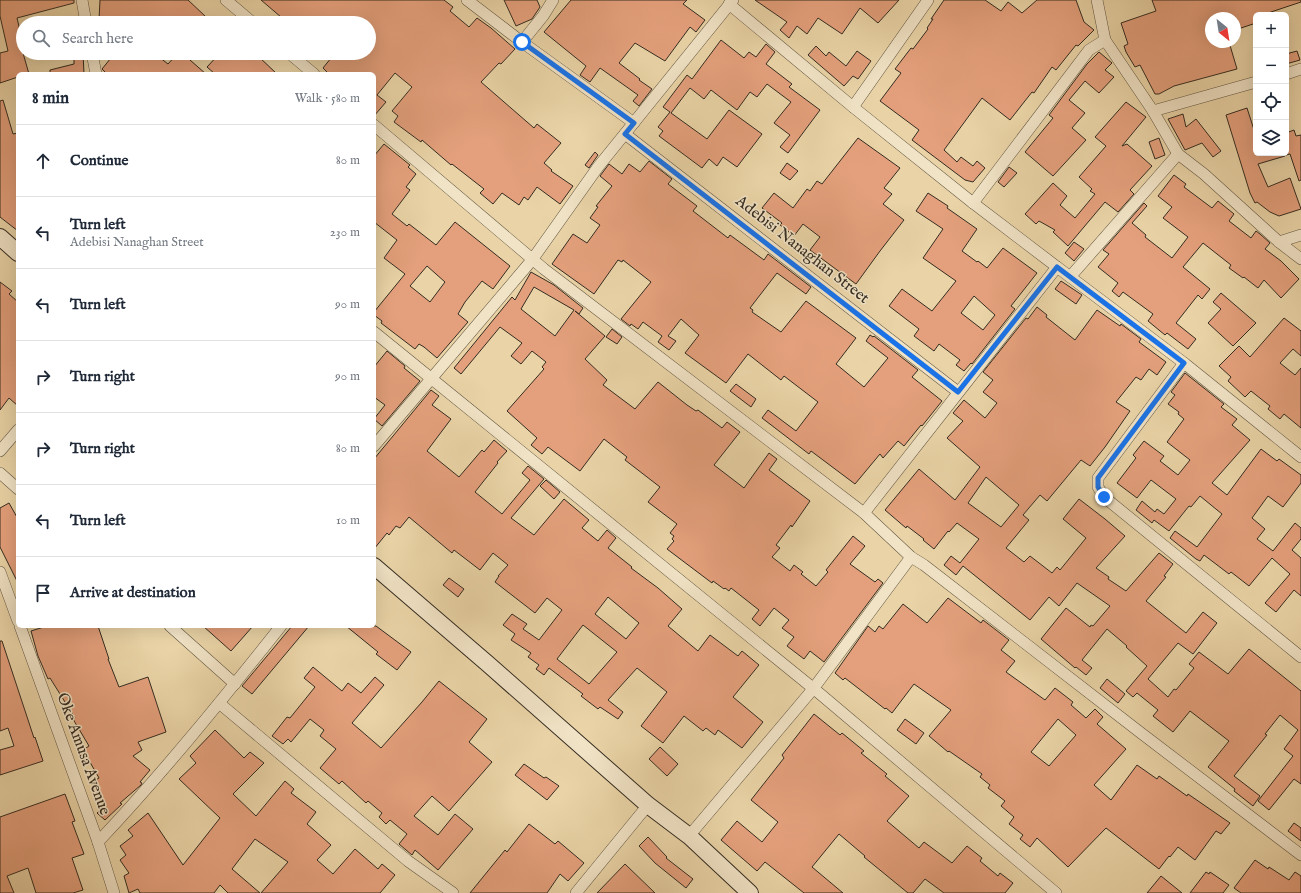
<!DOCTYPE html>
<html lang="en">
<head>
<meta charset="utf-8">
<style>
	:root { --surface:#fff; --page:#f6f6f7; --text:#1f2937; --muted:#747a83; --line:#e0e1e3 }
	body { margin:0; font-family:"IM FELL English",serif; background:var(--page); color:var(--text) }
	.controls { position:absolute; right:12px; top:12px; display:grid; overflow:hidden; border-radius:6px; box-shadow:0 4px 16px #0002 }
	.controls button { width:36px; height:36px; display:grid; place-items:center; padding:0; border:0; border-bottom:1px solid var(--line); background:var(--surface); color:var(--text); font:20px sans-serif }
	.compass { position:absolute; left:1205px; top:12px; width:36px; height:36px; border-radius:50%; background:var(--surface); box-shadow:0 4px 16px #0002; rotate:150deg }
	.stop { position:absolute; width:12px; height:12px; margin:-9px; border:3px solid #1a73e8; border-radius:50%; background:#fff }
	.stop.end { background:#1a73e8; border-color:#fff; box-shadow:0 1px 4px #0008 }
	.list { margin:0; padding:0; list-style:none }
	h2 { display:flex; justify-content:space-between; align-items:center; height:52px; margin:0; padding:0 16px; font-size:17px }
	h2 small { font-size:13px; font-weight:400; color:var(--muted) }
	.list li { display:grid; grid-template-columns:26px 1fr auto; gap:12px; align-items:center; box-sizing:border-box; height:72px; padding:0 16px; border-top:1px solid var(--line) }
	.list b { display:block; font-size:15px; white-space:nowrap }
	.list p { margin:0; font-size:13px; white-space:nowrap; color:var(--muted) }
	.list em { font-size:13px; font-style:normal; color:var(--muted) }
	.icon { flex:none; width:22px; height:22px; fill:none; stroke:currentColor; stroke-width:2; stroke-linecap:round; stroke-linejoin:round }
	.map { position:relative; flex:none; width:1301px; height:893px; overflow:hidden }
	.search { position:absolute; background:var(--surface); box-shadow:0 4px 16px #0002; left:16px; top:16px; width:360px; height:44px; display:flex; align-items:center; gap:10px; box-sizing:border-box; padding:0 14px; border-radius:22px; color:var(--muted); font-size:15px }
	.panel { position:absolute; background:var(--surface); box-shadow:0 4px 16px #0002; left:16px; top:72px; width:360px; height:556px; border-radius:6px }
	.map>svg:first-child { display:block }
	.building { fill:#e4a07c; stroke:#342c21; fill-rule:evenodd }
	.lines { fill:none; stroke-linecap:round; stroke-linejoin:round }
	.street-casing { stroke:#625642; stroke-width:12 }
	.secondary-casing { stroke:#342c21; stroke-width:18 }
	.street { stroke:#f1e3c6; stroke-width:11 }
	.secondary { stroke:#f1e3c6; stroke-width:16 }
	.route { stroke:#1a73e8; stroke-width:5 }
	.labels { text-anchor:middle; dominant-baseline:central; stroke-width:3; stroke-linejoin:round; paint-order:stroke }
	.street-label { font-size:16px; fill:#342c21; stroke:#f1e3c6 }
</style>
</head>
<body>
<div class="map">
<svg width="1301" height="893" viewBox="0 0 1301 893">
	<rect width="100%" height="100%" fill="#ead4a7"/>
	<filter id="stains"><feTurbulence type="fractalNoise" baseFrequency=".005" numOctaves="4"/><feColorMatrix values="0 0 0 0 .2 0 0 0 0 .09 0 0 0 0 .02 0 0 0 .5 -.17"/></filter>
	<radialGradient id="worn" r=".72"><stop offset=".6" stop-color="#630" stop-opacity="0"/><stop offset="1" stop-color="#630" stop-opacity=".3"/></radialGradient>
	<g class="building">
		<path d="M0,0H74V3L17,18L22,39H19L29,74H18V77L0,83V53L8,51L0,16Z"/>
		<path d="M100,0H188L205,16L198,23H111L113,21L99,20Z"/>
		<path d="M261,0H444L453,7L450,11L469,27L477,18L491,28L515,49L501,64L499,63L481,82L534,128L537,124L561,143L544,163L552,170L551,171L573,186L560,204L537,187L528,200L524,197L519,205L502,193L493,204L480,193L484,189L452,164L451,165L422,140L421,142L394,122L398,116L392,111L412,87L395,73L377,95L386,102L374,116V74H329L323,68L335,53H369V23H288Z"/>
		<path d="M504,0H537L540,7L532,19L516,26Z"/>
		<path d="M571,0H687L683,4L705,20L696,32L690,27L665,61L635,43L619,63L640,79L639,80L652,89L639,106L633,101L638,95L600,68L590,82L580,75L586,66L544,32Z"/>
		<path d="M755,0H899L878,23L860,8L842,34L818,18L807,34L797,26L789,38L780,30L787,22Z"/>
		<path d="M944,0H985L1001,11L1008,2L1022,13L1037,0H1076L1084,22L1094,30L1078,46L1076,45L1056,70L1052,67L1034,93L1032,92L1010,120L982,98L944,150L957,162L961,157L973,166L977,161L985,168L973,182L965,180L912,140L919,130L880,101L901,73L895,69L911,48L913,49L928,29L927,28L933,19H931Z"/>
		<path d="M1152,0H1301V2L1262,15H1256V23L1235,30V18H1211V42H1229L1237,69L1174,86L1159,94H1155L1140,65L1135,67L1126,52L1124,46L1128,44L1121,23L1156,11Z"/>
		<path d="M721,40L744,58L749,52L756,57L766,44L775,52L766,64L792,84L789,87L820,110L788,153L780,147L790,135L774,123L791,102L767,84L757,97L750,92L737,110L711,90L704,99L690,88L671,113L707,139L729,110L762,134L737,167L723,157L717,166L709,159L702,168L659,136L663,131L658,127L670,112L663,107L687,75L692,79Z"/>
		<path d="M816,46L826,56L829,52L846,66L857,51L871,61L858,79L853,76L844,86L808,55Z"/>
		<path d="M1297,51L1300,60L1286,64V54Z"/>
		<path d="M1099,52L1112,63L1105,70L1114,77L1099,93L1085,81L1069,100L1085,113L1072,128L1086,140L1053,176L1025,152L1053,118L1049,115L1087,64Z"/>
		<path d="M74,53H83L84,74H50V70L74,64Z"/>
		<path d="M115,53H154L168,64L178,53H182L206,74H107L102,69Z"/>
		<path d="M220,53H248L254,58L257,55L277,74H215L207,67Z"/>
		<path d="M3,100L13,134L18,133V231L0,217V101Z"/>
		<path d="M1126,102L1146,117L1122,146L1127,144L1152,166L1130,190L1134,194L1118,212L1105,202L1068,246L1053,232L1055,230L1039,221L1036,224L1025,214L1053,183L1067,196L1060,205L1075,218L1095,194L1090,191L1092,189L1079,177L1106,146L1095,137Z"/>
		<path d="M1247,108L1256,136V153H1285V156L1258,164L1268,187L1290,178L1301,209L1279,216L1270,212L1257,202L1255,203L1250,193L1226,115Z"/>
		<path d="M1183,114L1186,127L1196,119L1221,151L1213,157L1202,143L1185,150L1168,119Z"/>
		<path d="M1294,130L1296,136L1301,135V180L1299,181L1290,154L1286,155V133Z"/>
		<path d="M858,138L900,168L884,188L892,194L883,204L904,220L880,251L856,284L810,250L820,237L803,224L794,236L780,225L782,223L762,208L774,193L793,208L807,189L810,191L817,181L822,184Z"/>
		<path d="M1159,138L1165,155L1155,159L1149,142Z"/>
		<path d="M384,144L410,165L408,167L416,174L406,187L410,190L392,214L407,226L409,224L436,245L455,222L510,266L493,289L482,281L465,302L458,314L468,322L437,358L424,347L419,344L415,349L381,323L382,321L374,315V312L405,274L384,258L397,240L374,222V156ZM427,266L445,282L430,302L410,286Z"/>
		<path d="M595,152L598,155L589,168L585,165Z"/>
		<path d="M649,161L672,179L668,184L697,206L693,211L728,238L730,235L764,260L768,254L811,287L806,294L777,273L750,308L753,310L752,312L781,332L806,301L856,338L836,364L864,387L888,358L866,341L870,335L873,337L874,336L918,370L912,377L942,401L922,426L921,425L904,446L898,441L883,458L880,454L855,484L811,451L809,454L762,418L768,410L796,431L818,402L784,376L781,380L748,354L726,383L685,353L699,335L681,319L668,336L676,341L669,350L658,342L662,336L643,322L638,329L631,324L630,326L621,319L651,282L623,260L622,262L618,260L594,294L552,264L573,234L587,243L600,225L590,218L598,207L596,206L612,186L600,176L609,164L622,174L629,164L640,172Z"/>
		<path d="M787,163L798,171L790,180L780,173Z"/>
		<path d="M1009,167L1017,173L1004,187L998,182Z"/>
		<path d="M1174,175L1186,184L1184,187L1212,208L1218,201L1234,214L1229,221L1251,238L1256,231L1260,234L1270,243L1265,249L1281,261L1299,279L1281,298L1264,280L1258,288L1244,277L1243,278L1229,268L1231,265L1203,243L1183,267L1210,289L1202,299L1198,295L1176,323L1196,339L1188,349L1167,333L1165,335L1148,321L1153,314L1123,292L1119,297L1112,291L1118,283L1098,267L1109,254L1103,250L1144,203L1147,206L1132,223L1146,235L1145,237L1172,258L1188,237L1163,218L1172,207L1158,196Z"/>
		<path d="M928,193L948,206L947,208L977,229L962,251L977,262L978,261L987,268L1003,248L1037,273L1011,306L1015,309L972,364L971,363L964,371L956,365L960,360L939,344L934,351L914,336L919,329L889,306L902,289L932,311L956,281L923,258L943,229L916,211ZM974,296L995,315L983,330L961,313Z"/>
		<path d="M1074,242L1084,249L1074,261L1065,253Z"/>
		<path d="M531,272L554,285L583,308L579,314L575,311L605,336L585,359L607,380L603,385L635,409L658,382L687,405L696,411L698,410L722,428L727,422L740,432L714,465L744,488L769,453L777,459L769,470L810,501L792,527L791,525L776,545L780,548L772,557L790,571L794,565L803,572L801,574L816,586L828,572L826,570L853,536L865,546L850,564L875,582L878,579L883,583L824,662L810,651L804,659L787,646L794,637L782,628L789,620L774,608L760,626L752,619L759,610L731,588L729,591L725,588L724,589L713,581L712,583L667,549L674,541L672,539L674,536L670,533L677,524L648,502L660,487L625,460L627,457L604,439L580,471L548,447L542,454L531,445L537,438L507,411L544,369L542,367L546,362L532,351L521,364L511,356L522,343L500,327L461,374L454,368L512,297L515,300ZM534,287L574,310L555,336L521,309Z"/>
		<path d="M1061,281L1082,295L1076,304L1055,289Z"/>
		<path d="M0,282L12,291L9,294L18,302V406L9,398L0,410Z"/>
		<path d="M1221,293L1256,323L1233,346L1208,323L1221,309L1213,302Z"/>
		<path d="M1037,307L1047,315L1046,317L1075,340L1097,310L1120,326L1121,324L1141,339L1139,342L1166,362L1157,375L1149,369L1141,380L1136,377L1116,402L1130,411L1105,447L1090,466L1081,460L1047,501L1040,495L1023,515L1029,520L1006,548L1024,562L1030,556L1052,573L1057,567L1060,570L1086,538L1063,519L1079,499L1105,519L1125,536L1096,568L1109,577L1108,579L1126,591L1159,553L1173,564L1164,576L1166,577L1146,601L1186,633L1203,612L1217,623L1193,654L1178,643L1148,679L1168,697L1174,689L1176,690L1194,668L1189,664L1199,652L1228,674L1249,649L1301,691V784L1294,779L1269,810L1258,801L1293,756L1284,749L1298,730L1280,715L1265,734L1267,735L1234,776L1260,796L1253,806L1234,791L1235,789L1208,767L1229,741L1190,711L1173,732L1153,716L1158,710L1137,693L1133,697L1126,691L1147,666L1126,647L1127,646L1107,629L1082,660L1092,668L1086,675L1076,667L1075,668L1041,639L1066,608L1090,627L1091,625L1093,626L1110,606L1077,583L1059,606L1049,597L1030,620L963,566L956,575L944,565L951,556L960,563L979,539L957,523L949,532L948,531L934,549L923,540L924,539L907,526L906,528L885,510L919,469L955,500L980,467L947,438L963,421L953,413L964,400L985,418L997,403L983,392L993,380L983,372L1026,318L1028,319ZM986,477L1019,505L1001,527L968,503Z"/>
		<path d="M1284,318L1301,331V356L1293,349L1280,363L1295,375L1301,368V428L1284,414L1280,419L1268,409L1270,406L1251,391L1245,397L1228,381L1231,377L1219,366L1239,346L1250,357Z"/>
		<path d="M612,329L622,337L617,344L606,337Z"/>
		<path d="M387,351L405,366L404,368L420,381L382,426L374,419L385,405L374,397V367Z"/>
		<path d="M1185,373L1224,404L1221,407L1237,419L1232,425L1250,440L1212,483L1227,495L1261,449L1277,461L1279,459L1301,475V483L1283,507L1268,496L1252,518L1265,529L1257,539L1273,551L1295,523L1301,528V539L1292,550L1301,558V596L1294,590L1276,612L1265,603L1290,574L1272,558L1249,586L1231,572L1229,574L1204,555L1200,561L1196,559L1170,538L1175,531L1197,547L1222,514L1200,496L1191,507L1189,506L1169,531L1154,520L1152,523L1136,510L1142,501L1155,512L1157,509L1164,514L1176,499L1151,480L1137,498L1117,483L1136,458L1133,455L1144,441L1164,456L1160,461L1178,475L1190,460L1167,442L1184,419L1178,414L1179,412L1168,404L1175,395L1171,392Z"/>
		<path d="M736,384L756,399L751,407L730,391Z"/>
		<path d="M431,390L439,396L432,405L451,419L427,451L459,477L482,450L484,452L494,440L507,451L497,462L498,463L475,492L502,514L530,480L522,473L528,466L544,479L511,518L534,535L564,499L589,520L582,528L598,541L607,530L616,538L608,548L632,567L631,568L658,588L682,609L668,626L698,651L710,635L738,656L742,651L759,665L733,697L763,722L742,748L718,730L715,735L706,728L703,731L684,716L663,743L641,726L667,692L637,668L608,700L623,712L618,719L600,707L598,709L581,696L583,694L549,668L544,675L536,669L539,665L528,657L531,653L511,640L515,634L503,625L512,614L527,624L523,629L539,640L562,610L547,598L535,613L495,582L499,576H498L508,565L493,553L480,570L454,550L452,553L409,517L400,528L396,526L389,535L387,533L374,549V459ZM608,597L639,623L626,639L595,614ZM583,625L617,652L589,684L557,659Z"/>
		<path d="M546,480L560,492L554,499L540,486Z"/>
		<path d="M9,503L18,519V583L0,547V508Z"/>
		<path d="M449,578L464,589L458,597L443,585Z"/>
		<path d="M948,598L981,623L983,620L1009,640L1001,650L1015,661L1006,672L1045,700L1055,688L1073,702L1071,705L1086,718L1095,709L1103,717L1097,724L1126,749L1094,785L1111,800L1137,765L1157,779L1159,776L1187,796L1188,794L1230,823L1221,834L1216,831L1195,860L1178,847L1170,857L1169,856L1159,869L1106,828L1068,867L1037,838L1030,847L1020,839L1023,835L1009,824L1014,817L1001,806L1005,801L988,788L990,785L980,777L982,774L949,751L948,752L929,736L951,710L914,684L892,713L886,708L885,709L845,678L843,680L835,673L868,626L875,632L879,626L883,629L903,604L927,623ZM1058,719L1076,735L1049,766L1031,752Z"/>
		<path d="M47,626H98L109,659H108L119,687L148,677L166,732L138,742L142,750L133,756L150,770L140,782L142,783L141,785L120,803L122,804L105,820L97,813L105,806L91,783L99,778L83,750L89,746L73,719L75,718L50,678L48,679L38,656L31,631Z"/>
		<path d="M203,626H253L231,651Z"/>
		<path d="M292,626H309L252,694L242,686Z"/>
		<path d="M346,626H376L411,652L397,670L376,654L378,652Z"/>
		<path d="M0,641H2L34,738L35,737L43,761L0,775V750L14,746L8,728L0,731Z"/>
		<path d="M313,667L342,691L348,683L361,693L375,677L384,685L352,723L381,748L422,702L439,681L487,719L469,742L492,762L449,811L432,796L414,816L438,835L455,814L473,829L438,870L415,850L412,855L399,844L407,834L390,820L386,824L379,817L382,813L368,801L366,803L342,781L339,784L320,768L336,749L320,736L324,730L310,719L291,742L288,739L283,744L272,736L287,717L290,718L315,687L304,678Z"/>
		<path d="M1107,679L1125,694L1118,703L1100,688Z"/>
		<path d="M814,714L840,735L842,733L864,751L861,753L887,774L885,776L909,796L887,821L919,848L924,842L952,863L967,846L982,858L980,861L998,876L1000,873L1013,883L1005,893H944L925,879L913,893H908L864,857L865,856L839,834L812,867L843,893H804L765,862L757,871L721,840L737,821L762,842L778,822L751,800L784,758L782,755Z"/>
		<path d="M905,719L924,733L916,744L897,730Z"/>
		<path d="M215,730L244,758L250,752L264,763L233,794L256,816L285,781L294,789L291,793L316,812L307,824L331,845L317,860L333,874L355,849L378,869L382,864L395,875L380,893H261L288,862L255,839L232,869L260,893H228L220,885L214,893H140L138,889L129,893L124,876L129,873L120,860L126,855L120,846L133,836L128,830L148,813L183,865L220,818L179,779L196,763L190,756Z"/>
		<path d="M660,747L678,764L667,776L649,759Z"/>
		<path d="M524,764L544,778L546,777L559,786L547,800L515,775Z"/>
		<path d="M65,794L75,821L72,822L84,854L72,858L83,890L73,893H36L28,868L7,876L14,893H0V817Z"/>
		<path d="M1294,823L1301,828V841L1288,831Z"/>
		<path d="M529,824L555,844L558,841L584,863L568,881L560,874L547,893H470L505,850L507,852Z"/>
		<path d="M648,837L667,857L666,858L693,879L686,888L655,863L639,846Z"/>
		<path d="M1255,860L1268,869L1269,867L1289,880L1295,872L1301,876V893H1241L1234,888Z"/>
		<path d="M625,864L655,893H597Z"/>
		<path d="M1206,872L1209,874L1210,872L1229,885L1223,893H1190Z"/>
		<path d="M1161,876L1182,893H1147Z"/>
	</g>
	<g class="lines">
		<defs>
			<g id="street">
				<path d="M82,0L86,23"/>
				<path d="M226,0L253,23"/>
				<path d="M467,0L522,42L634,123"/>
				<path d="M1097,0L1105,40L1153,111L1178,154L1204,174L1279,242L1301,259"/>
				<path d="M729,4L853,107L973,203L1057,267"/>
				<path d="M522,42L543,16L553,0"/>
				<path d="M92,53L96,74"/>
				<path d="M289,53L314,74"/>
				<path d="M1286,74L1301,69"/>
				<path d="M853,107L928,0"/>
				<path d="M1153,111L1256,82"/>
				<path d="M374,125L544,269L864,513L911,557L924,565L1141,733L1301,855"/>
				<path d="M625,134L958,392"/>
				<path d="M973,203L1089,50L1105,40"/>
				<path d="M1279,242L1301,235"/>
				<path d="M1070,277L1178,154"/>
				<path d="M374,332L819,693L1056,893"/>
				<path d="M1184,363L1098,478V487L1104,497L1301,657"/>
				<path d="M374,446L532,260L598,167L733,0"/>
				<path d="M0,451L18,430"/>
				<path d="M0,473L18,489"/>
				<path d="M864,513L1057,267L1184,363L1301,457"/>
				<path d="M0,572L18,621"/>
				<path d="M20,626L98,842L114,893"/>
				<path d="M170,626L235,684"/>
				<path d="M219,703L408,861L453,893"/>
				<path d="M689,836L813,689L911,557"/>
				<path d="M98,842C163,773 222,700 281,626"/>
				<path d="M576,893L648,805"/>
			</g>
			<g id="secondary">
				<path d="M0,237L18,253"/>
				<path d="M374,566L488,664L648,805L689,836L750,893"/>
			</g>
		</defs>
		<use href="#street" class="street-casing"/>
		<use href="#secondary" class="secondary-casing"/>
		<use href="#street" class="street"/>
		<use href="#secondary" class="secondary"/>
	</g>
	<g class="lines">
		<path class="route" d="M522,42L634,123L625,134L958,392L1057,267L1184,363L1098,478V487L1104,497"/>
	</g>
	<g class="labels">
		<g class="street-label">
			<text transform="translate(802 250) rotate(38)">Adebisi Nanaghan Street</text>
			<text transform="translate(83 754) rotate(70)">Oke Amusa Avenue</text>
		</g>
	</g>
	<rect width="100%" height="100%" filter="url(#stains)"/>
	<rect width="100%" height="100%" fill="url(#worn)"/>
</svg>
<div class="controls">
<button>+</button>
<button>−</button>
<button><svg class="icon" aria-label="locate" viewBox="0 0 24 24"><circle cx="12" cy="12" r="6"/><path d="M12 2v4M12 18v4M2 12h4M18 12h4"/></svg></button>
<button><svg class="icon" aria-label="layers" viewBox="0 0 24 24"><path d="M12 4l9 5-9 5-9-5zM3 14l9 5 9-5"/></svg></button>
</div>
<svg class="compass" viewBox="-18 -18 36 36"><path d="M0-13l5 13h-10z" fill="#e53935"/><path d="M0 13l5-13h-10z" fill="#747a83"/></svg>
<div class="stop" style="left:522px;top:42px"></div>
<div class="stop end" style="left:1104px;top:497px"></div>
<div class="search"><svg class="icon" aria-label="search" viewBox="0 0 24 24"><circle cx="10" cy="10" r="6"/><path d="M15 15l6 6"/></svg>Search here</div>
<section class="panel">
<h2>8 min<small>Walk · 580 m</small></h2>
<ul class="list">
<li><svg class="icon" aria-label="ahead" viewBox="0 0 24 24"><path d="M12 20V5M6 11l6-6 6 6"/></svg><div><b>Continue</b></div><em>80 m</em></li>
<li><svg class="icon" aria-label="left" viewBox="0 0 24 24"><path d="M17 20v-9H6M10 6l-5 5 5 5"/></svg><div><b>Turn left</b><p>Adebisi Nanaghan Street</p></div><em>230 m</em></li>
<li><svg class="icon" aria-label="left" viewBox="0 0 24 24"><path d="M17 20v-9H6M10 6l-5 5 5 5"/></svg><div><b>Turn left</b></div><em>90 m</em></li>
<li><svg class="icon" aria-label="right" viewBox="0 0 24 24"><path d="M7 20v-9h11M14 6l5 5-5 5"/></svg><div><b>Turn right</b></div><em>90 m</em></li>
<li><svg class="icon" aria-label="right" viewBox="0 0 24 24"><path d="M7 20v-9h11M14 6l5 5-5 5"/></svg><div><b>Turn right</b></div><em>80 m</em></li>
<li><svg class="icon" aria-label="left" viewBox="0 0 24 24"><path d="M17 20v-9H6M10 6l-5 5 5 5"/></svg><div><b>Turn left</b></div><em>10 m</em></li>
<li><svg class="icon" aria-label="arrive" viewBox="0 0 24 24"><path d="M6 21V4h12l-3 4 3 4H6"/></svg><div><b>Arrive at destination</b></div></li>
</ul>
</section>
</div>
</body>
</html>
